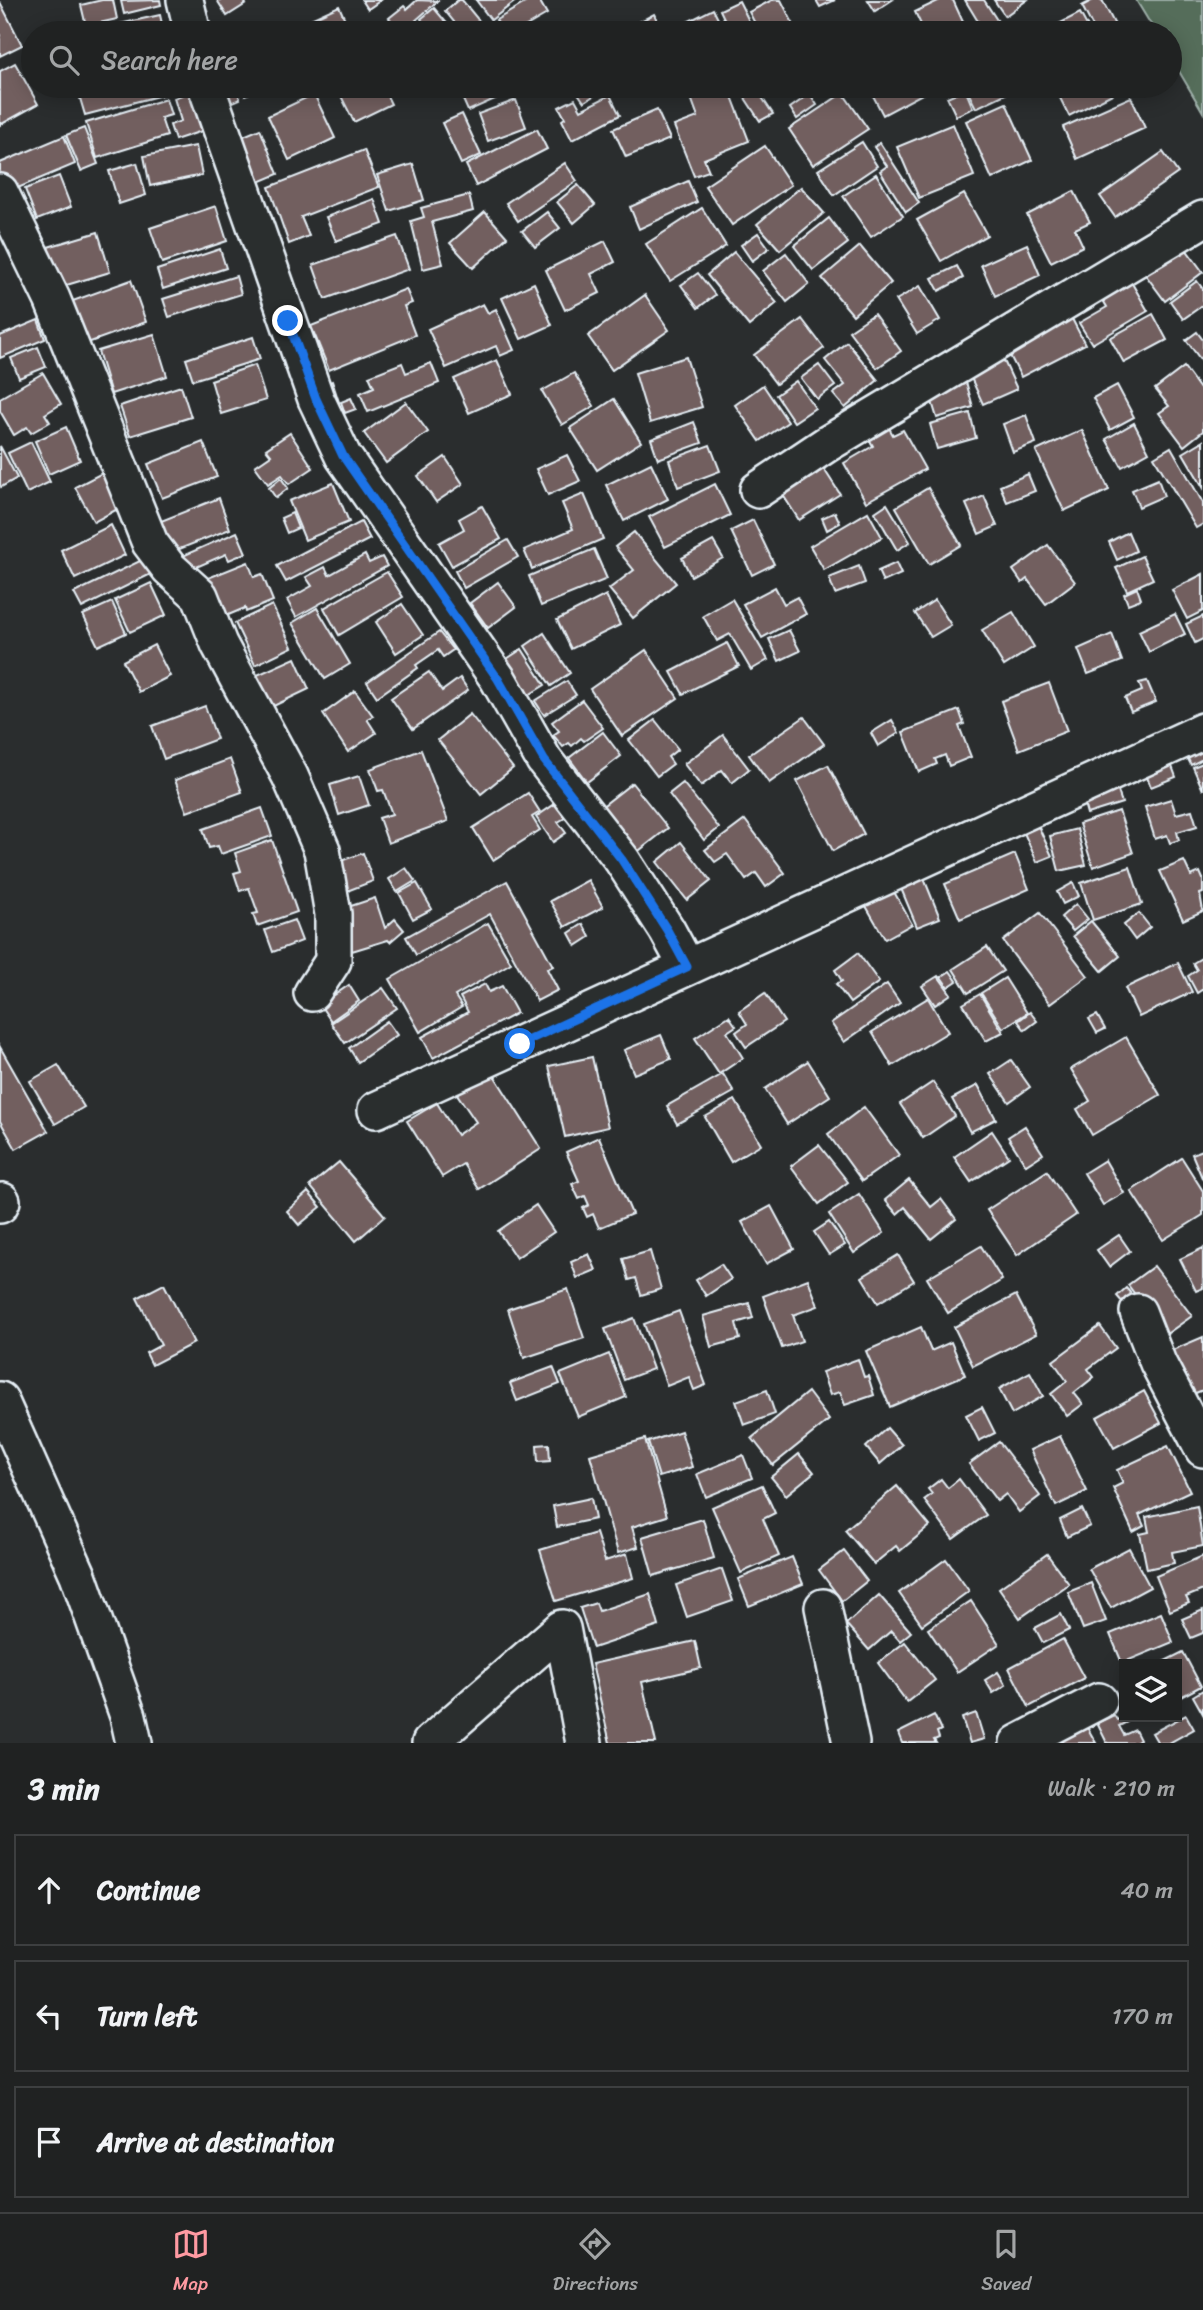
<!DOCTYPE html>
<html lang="en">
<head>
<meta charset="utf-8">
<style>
	:root { --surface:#202222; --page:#282a2a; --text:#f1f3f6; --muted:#a2a4a5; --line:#3d3f40; --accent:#ff9aa2 }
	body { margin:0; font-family:Sriracha,sans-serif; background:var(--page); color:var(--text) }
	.controls { position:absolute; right:21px; bottom:21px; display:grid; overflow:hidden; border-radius:0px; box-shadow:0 4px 18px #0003 }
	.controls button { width:63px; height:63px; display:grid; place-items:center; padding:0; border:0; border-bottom:2px solid var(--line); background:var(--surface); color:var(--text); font:35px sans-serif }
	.stop { position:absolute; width:21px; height:21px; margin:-16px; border:5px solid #1a73e8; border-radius:50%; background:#fff }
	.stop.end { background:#1a73e8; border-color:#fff; box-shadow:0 2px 7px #0008 }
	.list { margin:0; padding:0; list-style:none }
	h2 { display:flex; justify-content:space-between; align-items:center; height:91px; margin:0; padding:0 28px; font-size:30px }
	h2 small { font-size:23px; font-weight:400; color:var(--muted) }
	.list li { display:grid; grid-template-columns:46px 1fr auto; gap:21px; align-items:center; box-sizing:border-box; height:112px; margin:0 14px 14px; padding:0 14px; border:2px solid var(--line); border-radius:0px }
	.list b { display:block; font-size:26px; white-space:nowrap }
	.list em { font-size:23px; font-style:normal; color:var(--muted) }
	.icon { flex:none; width:38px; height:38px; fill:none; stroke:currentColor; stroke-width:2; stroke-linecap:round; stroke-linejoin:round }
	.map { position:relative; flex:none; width:1203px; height:1743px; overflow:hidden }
	.search { position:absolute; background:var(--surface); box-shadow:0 4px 18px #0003; left:21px; right:21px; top:21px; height:77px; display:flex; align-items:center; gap:18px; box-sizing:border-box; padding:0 24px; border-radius:38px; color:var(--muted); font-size:26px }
	.sheet { height:469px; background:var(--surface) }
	nav { display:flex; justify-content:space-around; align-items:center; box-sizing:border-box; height:98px; border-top:2px solid var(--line); background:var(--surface); font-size:19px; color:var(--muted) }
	nav a { display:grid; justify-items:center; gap:4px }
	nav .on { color:var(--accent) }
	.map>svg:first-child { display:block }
	.green { fill:#546d5a; stroke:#9eafa9; stroke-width:2 }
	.building { fill:#725f5f; stroke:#e8f1f8; stroke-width:2 }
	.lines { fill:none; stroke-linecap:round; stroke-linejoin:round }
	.minor-casing { stroke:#e8f1f8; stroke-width:40 }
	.minor { stroke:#2a2d2e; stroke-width:35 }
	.route { stroke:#1a73e8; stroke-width:9 }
</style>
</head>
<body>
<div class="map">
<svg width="1203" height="1743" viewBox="0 0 1203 1743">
	<rect width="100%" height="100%" fill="#2a2d2e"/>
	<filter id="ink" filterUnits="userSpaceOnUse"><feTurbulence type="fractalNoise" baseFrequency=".0143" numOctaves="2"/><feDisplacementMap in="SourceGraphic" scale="14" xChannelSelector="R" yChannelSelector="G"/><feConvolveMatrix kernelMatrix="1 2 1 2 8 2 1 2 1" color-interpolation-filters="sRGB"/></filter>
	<g filter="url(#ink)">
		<path class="green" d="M1136,0H1203V112L1170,56V33H1156Z"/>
		<g class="building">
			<path d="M102,0H113L117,19L86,26L81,5Z"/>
			<path d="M160,0L161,5L124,14L121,1Z"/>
			<path d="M217,0H243L246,4L227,16Z"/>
			<path d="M362,0H381L368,9Z"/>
			<path d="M417,0L438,1L416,20L421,26L412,33H401L389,18L404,6L407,9Z"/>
			<path d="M458,0H462L489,33H463L445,11Z"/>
			<path d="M476,0H517L491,20Z"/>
			<path d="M530,0H539L547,14L514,33H504L496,20Z"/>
			<path d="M772,0H781L798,33H760L749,12Z"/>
			<path d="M816,0H835L820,7Z"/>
			<path d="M868,0H892L875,11Z"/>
			<path d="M940,0H953L968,33H925L915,12Z"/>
			<path d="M965,0H984L1004,31L985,33Z"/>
			<path d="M994,0H1027L1005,16Z"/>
			<path d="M1093,0H1102L1118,31L1096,33L1082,6Z"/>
			<path d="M739,1L755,33H731L720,10Z"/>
			<path d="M0,2L22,45L0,56Z"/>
			<path d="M339,6L351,33H307L302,23Z"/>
			<path d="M434,8L455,33H419L427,27L421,19Z"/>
			<path d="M713,9L725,33H675L673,29Z"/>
			<path d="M1080,13L1091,33H1041Z"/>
			<path d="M654,14L663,33H632L629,27Z"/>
			<path d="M160,15L164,33H88V31Z"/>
			<path d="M15,63L38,104L0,125V71Z"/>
			<path d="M115,86H184L185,89L85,115L79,95Z"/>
			<path d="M218,86H235L240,99L226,105Z"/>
			<path d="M241,86H268L245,95Z"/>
			<path d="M336,86H382L391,104L354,122Z"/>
			<path d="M457,86H500L504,95L468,111Z"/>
			<path d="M573,86H601L603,90L584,102Z"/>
			<path d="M644,86H665L649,95Z"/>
			<path d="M704,86H728L749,141L704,159L709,171L694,176L674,126L698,117L689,92Z"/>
			<path d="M787,86H808L791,94Z"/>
			<path d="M868,86H923L926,92L883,115Z"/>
			<path d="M970,86H1022L976,108L966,88Z"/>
			<path d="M1054,86H1128L1069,116Z"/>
			<path d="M965,89L973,108L956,116L947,97Z"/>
			<path d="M757,90L773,114L760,121L745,98Z"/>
			<path d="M192,91L205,130L175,140L170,125L181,121L174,98Z"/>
			<path d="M843,93L868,129L813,165L789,129Z"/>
			<path d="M314,94L335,138L289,160L268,116Z"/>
			<path d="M810,94L817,105L797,119L790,108Z"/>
			<path d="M610,95L620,115L572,140L562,120L565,118L559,107L575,99L581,110Z"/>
			<path d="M1131,97L1145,128L1077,159L1063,127Z"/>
			<path d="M166,99L171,115L161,118L167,136L97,158L86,123Z"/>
			<path d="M516,100L526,127L488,141L478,114Z"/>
			<path d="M1006,103L1032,160L992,179L966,121Z"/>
			<path d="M657,110L670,139L626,157L613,129Z"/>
			<path d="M462,114L481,155L461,164L442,123Z"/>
			<path d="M953,124L974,176L919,198L897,147Z"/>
			<path d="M84,128L98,164L81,171L66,135Z"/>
			<path d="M260,129L278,174L252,185L234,140Z"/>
			<path d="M537,129L547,149L476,186L466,165Z"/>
			<path d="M64,136L75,164L6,193L0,178V163Z"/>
			<path d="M862,142L877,166L834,195L818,170Z"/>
			<path d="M880,143L919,203L906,212L880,171L887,166L874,147Z"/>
			<path d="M196,146L202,175L150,186L144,156Z"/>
			<path d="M765,146L791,185L732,225L705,186Z"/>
			<path d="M364,150L379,187L301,217L309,236L289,244L269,187Z"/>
			<path d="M1163,152L1178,173L1115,217L1100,196Z"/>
			<path d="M137,163L146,195L119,204L109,171Z"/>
			<path d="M565,163L577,181L518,221L506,203Z"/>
			<path d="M413,164L424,200L389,211L377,175Z"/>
			<path d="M876,174L903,216L871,237L843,196Z"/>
			<path d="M59,176L71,207L37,220L25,189Z"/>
			<path d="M688,181L697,202L639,229L630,207Z"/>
			<path d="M578,185L595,205L574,223L557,202Z"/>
			<path d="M801,187L824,213L780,250L757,224Z"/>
			<path d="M1074,191L1090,222L1075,229L1083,246L1051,262L1027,215Z"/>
			<path d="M964,194L987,235L941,261L917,220Z"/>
			<path d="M469,195L473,211L432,222L443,264L423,269L411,221L424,217L421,208Z"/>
			<path d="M374,199L383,224L336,241L326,217Z"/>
			<path d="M216,206L227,241L162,263L150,228Z"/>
			<path d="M702,208L726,246L670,281L646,244Z"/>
			<path d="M485,212L507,237L473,268L450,243Z"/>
			<path d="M547,212L560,228L535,247L522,231Z"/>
			<path d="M829,218L848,243L813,270L794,246Z"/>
			<path d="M98,232L110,272L60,287L48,247Z"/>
			<path d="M758,233L769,248L752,261L741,245Z"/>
			<path d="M397,236L409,269L325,299L313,265Z"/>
			<path d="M605,241L615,262L591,274L600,293L565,310L546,270Z"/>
			<path d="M1180,241L1203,272L1165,301L1142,270Z"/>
			<path d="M1027,244L1040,275L995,296L981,265Z"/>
			<path d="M860,246L891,283L853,315L822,278Z"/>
			<path d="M220,249L226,268L163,289L157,270Z"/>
			<path d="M734,252L777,303L749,326L707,275Z"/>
			<path d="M786,253L809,284L787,302L763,271Z"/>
			<path d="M957,266L963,278L939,291L932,278Z"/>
			<path d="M698,273L715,295L698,308L681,285Z"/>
			<path d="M236,276L241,294L169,317L163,299Z"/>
			<path d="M131,280L146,322L82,345L67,303Z"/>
			<path d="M1130,280L1148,311L1092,344L1079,323L1107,307L1101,297Z"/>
			<path d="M1197,281L1203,289V305L1183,319L1170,301Z"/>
			<path d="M534,283L552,325L521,339L502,298Z"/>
			<path d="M920,286L940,320L917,334L896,300Z"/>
			<path d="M406,289L412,303L404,306L415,335L329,370L311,326Z"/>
			<path d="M645,295L669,330L612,370L588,336Z"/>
			<path d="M483,304L488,313L496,309L514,350L500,356L496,346L446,368L428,329Z"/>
			<path d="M1069,313L1085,344L1021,377L1005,346Z"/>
			<path d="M874,314L901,351L877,368L849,331Z"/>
			<path d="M1153,314L1167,340L1124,363L1110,338Z"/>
			<path d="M802,319L824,348L776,384L754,355Z"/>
			<path d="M38,320L45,339L0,358V336Z"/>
			<path d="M1197,332L1203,340V363L1186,340Z"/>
			<path d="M154,334L167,376L111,394L98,351Z"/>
			<path d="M253,337L260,359L193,380L186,359Z"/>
			<path d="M847,342L878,380L845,408L833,394L845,385L825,360Z"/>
			<path d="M38,347L46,367L19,378L11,358Z"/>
			<path d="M999,350L1017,389L983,404L965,365Z"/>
			<path d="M686,357L702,407L650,423L635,373Z"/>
			<path d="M497,360L512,394L469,413L454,379Z"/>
			<path d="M402,363L406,373L431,363L439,383L368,412L360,393L374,387L369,376Z"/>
			<path d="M255,365L266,400L221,414L211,380Z"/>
			<path d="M819,365L835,386L817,399L801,378Z"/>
			<path d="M1184,367L1203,393V431L1184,446L1159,413L1169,406L1155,389Z"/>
			<path d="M43,373L61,404L45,414L50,422L31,433L27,427L14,435L0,411V398Z"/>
			<path d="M574,373L594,406L562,425L542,391Z"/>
			<path d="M965,378L973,407L937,418L928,389Z"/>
			<path d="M332,381L339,402L324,407L316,387Z"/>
			<path d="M796,381L815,408L794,422L776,395Z"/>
			<path d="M763,385L788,422L760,441L735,405Z"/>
			<path d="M1117,385L1134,417L1110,430L1093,398Z"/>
			<path d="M181,386L191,417L130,436L120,406Z"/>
			<path d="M351,398L356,409L345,413L341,402Z"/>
			<path d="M614,399L641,442L597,470L570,428Z"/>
			<path d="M406,402L428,432L386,463L364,433Z"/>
			<path d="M970,413L976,438L937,449L930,424Z"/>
			<path d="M1026,415L1036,443L1013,452L1003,424Z"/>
			<path d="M885,421L893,435L903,430L925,469L866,502L844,463L873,446L865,432Z"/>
			<path d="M694,422L702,443L658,459L651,439Z"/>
			<path d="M1134,423L1149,452L1122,467L1106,439Z"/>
			<path d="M66,427L80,460L49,474L35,441Z"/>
			<path d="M1082,430L1109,490L1064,511L1036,451Z"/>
			<path d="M290,433L313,468L289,484L282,475L268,484L255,466L271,455L266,449Z"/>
			<path d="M1203,441V487L1183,453Z"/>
			<path d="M31,442L50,482L27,493L8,453Z"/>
			<path d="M203,442L217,477L162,498L148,464Z"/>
			<path d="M710,445L720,471L678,487L669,460Z"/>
			<path d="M0,446L17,478L1,487L0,485Z"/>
			<path d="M1171,447L1203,503V524L1196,528L1154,457Z"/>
			<path d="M567,455L580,481L548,495L536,469Z"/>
			<path d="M445,457L463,484L436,502L418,476Z"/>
			<path d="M651,463L668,499L624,521L606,485Z"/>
			<path d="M822,466L840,494L799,520L781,492Z"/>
			<path d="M104,472L123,506L94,522L75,487Z"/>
			<path d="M1028,474L1035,491L1007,502L1000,486Z"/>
			<path d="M281,478L288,488L276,498L269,488Z"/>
			<path d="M1158,479L1164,496L1139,507L1132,490Z"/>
			<path d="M333,483L349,522L305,540L289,501Z"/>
			<path d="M715,484L730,515L665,547L649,517Z"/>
			<path d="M928,488L961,545L929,564L896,507Z"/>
			<path d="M584,494L603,539L532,569L524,550L573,529L562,503Z"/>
			<path d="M984,496L997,526L979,534L966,504Z"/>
			<path d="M219,498L230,529L172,552L161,521Z"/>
			<path d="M887,504L910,542L897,550L875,512Z"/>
			<path d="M482,506L501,539L452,566L439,543L464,529L459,519Z"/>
			<path d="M835,512L840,523L827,530L822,518Z"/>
			<path d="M868,512L882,537L824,570L810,546Z"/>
			<path d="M292,513L298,528L287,533L281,518Z"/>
			<path d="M753,520L774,564L752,575L731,531Z"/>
			<path d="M361,522L370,539L286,582L277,566Z"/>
			<path d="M111,525L125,555L75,579L61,550Z"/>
			<path d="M237,532L246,553L229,560L226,554L185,572L178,558Z"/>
			<path d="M634,532L676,583L633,618L609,589L634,570L615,547Z"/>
			<path d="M1128,532L1136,551L1117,560L1109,542Z"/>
			<path d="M508,540L518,557L464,588L455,571Z"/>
			<path d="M713,541L723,558L691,576L682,558Z"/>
			<path d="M1048,545L1075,582L1046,604L1027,579L1022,583L1013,570Z"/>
			<path d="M594,549L607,579L541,606L529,576Z"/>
			<path d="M365,555L369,563L382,557L387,566L296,617L287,600L312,586L306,577L325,567L329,575Z"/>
			<path d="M1142,556L1153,579L1127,591L1116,568Z"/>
			<path d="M146,558L153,573L82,608L74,593Z"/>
			<path d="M248,562L254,577L262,574L273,601L246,612L245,608L219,619L203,580Z"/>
			<path d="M896,563L901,574L883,582L878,571Z"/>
			<path d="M859,566L865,583L835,594L829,578Z"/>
			<path d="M387,572L403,597L339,635L324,608Z"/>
			<path d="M1203,574V611L1187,619L1172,590Z"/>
			<path d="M498,582L516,607L488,628L470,603Z"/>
			<path d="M151,583L166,615L130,632L115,600Z"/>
			<path d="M775,587L784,604L797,597L806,614L762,638L743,604Z"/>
			<path d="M1137,588L1141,599L1128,604L1124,594Z"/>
			<path d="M606,595L620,625L571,649L557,620Z"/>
			<path d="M732,599L768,660L751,670L730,634L717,641L703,616Z"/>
			<path d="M935,600L951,625L931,637L915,613Z"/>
			<path d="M112,602L126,633L98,646L83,615Z"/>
			<path d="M402,604L423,635L396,653L376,622Z"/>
			<path d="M272,605L292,647L255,665L235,623Z"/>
			<path d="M317,608L350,664L325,679L292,623Z"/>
			<path d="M1013,612L1034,647L1004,666L982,630Z"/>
			<path d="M1175,614L1185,634L1149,652L1139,631Z"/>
			<path d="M1203,616V639L1195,643L1186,624Z"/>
			<path d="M789,630L800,651L779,661L769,639Z"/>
			<path d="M439,632L453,650L443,657L438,650L416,665L418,668L377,697L367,682Z"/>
			<path d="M544,633L570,673L551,686L525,646Z"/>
			<path d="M1112,634L1122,661L1088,674L1078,649Z"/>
			<path d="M727,643L739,666L683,694L671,672Z"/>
			<path d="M154,645L170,676L139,692L123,661Z"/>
			<path d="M522,649L545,685L519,701L496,666Z"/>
			<path d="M646,650L678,698L622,736L590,689Z"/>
			<path d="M295,658L309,689L257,714L242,682Z"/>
			<path d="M429,672L442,691L460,678L468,690L413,729L391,698Z"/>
			<path d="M567,681L576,695L544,715L535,701Z"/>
			<path d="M1147,681L1156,702L1131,712L1125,698L1142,691L1139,683Z"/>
			<path d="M1049,683L1067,731L1019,750L1001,701Z"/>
			<path d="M355,691L373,716L367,719L376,733L348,752L323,714Z"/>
			<path d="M582,700L603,728L584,741L581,738L572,746L569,743L563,747L553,735L559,731L552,722Z"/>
			<path d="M205,706L217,739L164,759L152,726Z"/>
			<path d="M959,710L964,724L959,726L971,757L949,766L945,755L935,759L937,764L919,772L903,732Z"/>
			<path d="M470,714L513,768L481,794L438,740Z"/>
			<path d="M804,717L824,744L769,783L749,755Z"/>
			<path d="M655,720L678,749L668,757L673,764L657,776L629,740Z"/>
			<path d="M892,720L899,733L878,746L871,733Z"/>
			<path d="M603,732L621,756L587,782L569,758Z"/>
			<path d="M723,735L749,769L732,783L722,770L701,786L684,764Z"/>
			<path d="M1203,749V759L1191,765L1185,753Z"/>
			<path d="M421,750L448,821L388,843L379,818L392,814L383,790L378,791L370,769Z"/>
			<path d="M230,759L242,792L187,812L175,780Z"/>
			<path d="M1170,761L1176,777L1151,787L1144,770Z"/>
			<path d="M1203,763V790L1193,767Z"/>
			<path d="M828,765L864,834L833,851L797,781Z"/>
			<path d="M359,776L369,805L339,815L330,785Z"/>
			<path d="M1115,782L1122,803L1087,814L1081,793Z"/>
			<path d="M632,783L668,828L631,857L595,812Z"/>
			<path d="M683,783L719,828L704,840L669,794Z"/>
			<path d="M528,793L540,812L532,817L540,830L493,860L473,828Z"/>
			<path d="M1171,799L1176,814L1192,810L1197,826L1177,832L1179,840L1170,843L1167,835L1155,839L1145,807Z"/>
			<path d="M555,804L565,818L558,822L566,833L553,842L536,817Z"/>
			<path d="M262,808L272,836L221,854L218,846L209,848L203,829Z"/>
			<path d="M1119,811L1133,853L1093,867L1079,824Z"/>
			<path d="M1034,817L1052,856L1037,862L1020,824Z"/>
			<path d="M745,820L785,873L766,887L756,873L746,880L727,854L715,862L705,850Z"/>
			<path d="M1077,829L1086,865L1059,871L1050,836Z"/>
			<path d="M272,840L297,912L257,926L253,914L258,913L249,888L240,891L234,873L241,871L235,853Z"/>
			<path d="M681,842L711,881L687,900L657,862Z"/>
			<path d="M363,853L373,881L342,893L332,864Z"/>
			<path d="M1015,854L1029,889L960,919L945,884Z"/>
			<path d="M1184,861L1191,876L1200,872L1203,879V893L1200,894L1203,911L1183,920L1160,871Z"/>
			<path d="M1130,867L1142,904L1093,920L1081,883Z"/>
			<path d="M406,868L415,881L397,892L389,879Z"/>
			<path d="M923,876L940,918L917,927L900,886Z"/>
			<path d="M588,880L603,907L565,927L550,901Z"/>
			<path d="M507,881L553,966L547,969L558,990L537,1001L490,914L416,955L406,937Z"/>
			<path d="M417,883L432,909L413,919L399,893Z"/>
			<path d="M1073,883L1079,896L1063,904L1057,892Z"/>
			<path d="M893,890L912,924L885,939L866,906Z"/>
			<path d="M375,898L385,928L395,919L404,930L390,942L388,940L352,951L342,909Z"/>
			<path d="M1076,904L1088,919L1073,931L1061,917Z"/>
			<path d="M1040,913L1088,976L1050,1004L1003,941Z"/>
			<path d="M1139,913L1150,927L1135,940L1124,925Z"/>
			<path d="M294,920L302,941L273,952L265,930Z"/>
			<path d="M1091,921L1120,956L1102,971L1073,936Z"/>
			<path d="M488,923L511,963L455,996L462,1007L420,1032L390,979Z"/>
			<path d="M583,924L590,937L576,946L569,933Z"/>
			<path d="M987,947L1003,971L968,993L953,969Z"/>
			<path d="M858,953L879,982L850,1003L836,984L842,981L835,970Z"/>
			<path d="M1203,957V989L1197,993L1188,976L1197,970L1193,963Z"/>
			<path d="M1178,963L1192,992L1139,1017L1125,988Z"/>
			<path d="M950,971L957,981L948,987L941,977Z"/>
			<path d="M938,976L951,994L935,1005L922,986Z"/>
			<path d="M1005,978L1027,1013L1003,1028L981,993Z"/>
			<path d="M485,984L489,992L502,986L517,1013L433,1058L422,1037L468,1012L460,997Z"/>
			<path d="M887,984L900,1003L844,1042L831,1023Z"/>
			<path d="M349,985L359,1001L331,1021L320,1005Z"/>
			<path d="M383,988L397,1008L345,1043L331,1023Z"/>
			<path d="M765,993L784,1022L746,1047L736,1032L747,1024L739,1011Z"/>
			<path d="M980,994L1003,1032L986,1041L963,1004Z"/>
			<path d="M928,998L948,1032L892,1066L872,1032Z"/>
			<path d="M1030,1012L1037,1021L1025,1030L1018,1021Z"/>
			<path d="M1097,1015L1105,1029L1097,1033L1089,1019Z"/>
			<path d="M729,1016L736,1026L727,1032L743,1058L719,1074L695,1038Z"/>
			<path d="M387,1021L397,1035L358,1062L349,1048Z"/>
			<path d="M661,1035L671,1059L634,1074L624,1050Z"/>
			<path d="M1126,1037L1160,1095L1092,1135L1077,1109L1090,1101L1071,1069Z"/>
			<path d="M0,1047L48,1131L16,1149L0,1121Z"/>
			<path d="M592,1057L608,1127L565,1137L549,1066Z"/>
			<path d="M1011,1060L1030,1087L1009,1102L990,1074Z"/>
			<path d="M808,1061L830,1096L787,1124L765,1089Z"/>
			<path d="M58,1065L84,1107L55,1124L30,1081Z"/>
			<path d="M492,1072L541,1149L479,1189L463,1164L442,1177L407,1121L437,1103L457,1135L476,1122L457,1094Z"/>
			<path d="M723,1074L734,1092L677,1124L667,1106Z"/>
			<path d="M933,1082L955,1116L923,1138L900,1104Z"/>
			<path d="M978,1085L996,1119L970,1132L952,1099Z"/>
			<path d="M735,1100L761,1144L731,1162L705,1117Z"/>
			<path d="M864,1107L899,1155L862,1181L828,1134Z"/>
			<path d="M1025,1126L1043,1154L1026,1165L1008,1137Z"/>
			<path d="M992,1131L1009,1157L971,1182L954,1157Z"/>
			<path d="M599,1137L632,1214L599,1228L593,1214L587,1217L583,1208L589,1205L585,1196L579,1199L572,1184L579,1181L566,1152Z"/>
			<path d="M819,1145L848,1182L819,1204L791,1166Z"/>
			<path d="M1203,1150V1180L1192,1154Z"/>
			<path d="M1182,1158L1203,1191V1215L1163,1240L1131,1191Z"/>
			<path d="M1105,1160L1124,1193L1103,1205L1084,1173Z"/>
			<path d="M339,1162L385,1216L356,1241L310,1186Z"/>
			<path d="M1047,1171L1076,1215L1017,1255L987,1210Z"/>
			<path d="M909,1180L931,1207L941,1199L956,1219L931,1239L905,1207L897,1214L885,1200Z"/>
			<path d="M308,1192L321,1207L299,1225L287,1211Z"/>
			<path d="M859,1194L884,1233L854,1253L829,1214Z"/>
			<path d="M536,1205L554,1232L516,1258L498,1231Z"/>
			<path d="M771,1206L794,1249L766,1264L742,1222Z"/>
			<path d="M829,1222L845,1245L829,1255L814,1232Z"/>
			<path d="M1119,1235L1130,1251L1109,1267L1097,1250Z"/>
			<path d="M981,1246L1002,1280L948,1313L927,1278Z"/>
			<path d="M1203,1248V1288L1196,1291L1180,1259Z"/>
			<path d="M650,1251L661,1289L641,1295L636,1278L629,1280L623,1259Z"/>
			<path d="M589,1254L596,1270L577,1278L571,1262Z"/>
			<path d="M898,1255L914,1281L878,1303L862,1277Z"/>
			<path d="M721,1264L731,1279L706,1296L696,1280Z"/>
			<path d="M1154,1266L1192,1316L1165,1335L1128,1285Z"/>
			<path d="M808,1279L818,1306L793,1315L802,1341L782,1348L763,1296Z"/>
			<path d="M164,1284L194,1343L152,1365L146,1353L161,1345L137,1298Z"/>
			<path d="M1126,1288L1139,1303L1130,1311L1117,1296Z"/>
			<path d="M568,1289L584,1338L524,1358L508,1309Z"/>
			<path d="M1016,1295L1036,1334L973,1366L954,1327Z"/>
			<path d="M749,1303L753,1318L736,1323L740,1339L711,1347L703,1316Z"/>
			<path d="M679,1311L706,1385L694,1390L689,1377L667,1386L644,1324Z"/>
			<path d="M634,1318L653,1369L624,1380L605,1329Z"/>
			<path d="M1100,1326L1116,1348L1088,1369L1094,1377L1074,1393L1083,1404L1067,1416L1051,1394L1067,1381L1053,1361Z"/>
			<path d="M921,1327L931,1351L951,1342L965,1375L890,1407L866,1351Z"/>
			<path d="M1203,1337V1390L1181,1399L1163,1354Z"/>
			<path d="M609,1354L626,1397L578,1417L560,1374Z"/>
			<path d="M858,1359L864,1377L868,1376L874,1395L845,1405L840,1392L830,1395L822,1372Z"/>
			<path d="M553,1367L560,1384L517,1401L510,1383Z"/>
			<path d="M1030,1372L1043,1396L1012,1414L999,1389Z"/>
			<path d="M767,1390L775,1414L744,1425L736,1401Z"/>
			<path d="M1144,1391L1161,1423L1114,1448L1097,1417Z"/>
			<path d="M808,1392L829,1420L773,1465L752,1438Z"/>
			<path d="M982,1407L995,1433L979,1441L966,1415Z"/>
			<path d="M887,1428L902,1445L880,1464L866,1447Z"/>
			<path d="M681,1431L692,1467L659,1477L648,1442Z"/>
			<path d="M1060,1436L1087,1491L1056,1506L1030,1450Z"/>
			<path d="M645,1439L667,1516L632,1527L638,1547L618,1553L590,1455Z"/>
			<path d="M999,1442L1040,1496L1019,1512L1006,1494L997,1501L969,1464Z"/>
			<path d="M549,1444L550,1461L538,1462L537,1445Z"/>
			<path d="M1168,1446L1190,1491L1139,1515L1144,1526L1133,1532L1113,1488L1123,1483L1117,1470Z"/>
			<path d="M799,1454L814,1472L786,1495L771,1477Z"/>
			<path d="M743,1455L752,1478L706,1497L697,1474Z"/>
			<path d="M941,1479L948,1488L959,1479L986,1515L953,1539L924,1500L932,1494L928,1489Z"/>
			<path d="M762,1485L775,1513L763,1519L779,1556L741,1573L712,1507Z"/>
			<path d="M897,1486L930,1526L900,1551L896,1546L874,1564L845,1530Z"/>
			<path d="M591,1498L595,1519L557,1527L553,1506Z"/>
			<path d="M1197,1506L1203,1546L1172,1552L1174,1563L1147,1569L1140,1534L1149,1532L1146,1517Z"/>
			<path d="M1082,1509L1090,1526L1067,1537L1060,1520Z"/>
			<path d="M703,1519L714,1558L653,1576L642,1537Z"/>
			<path d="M596,1533L605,1561L627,1554L633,1578L556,1601L540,1550Z"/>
			<path d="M1129,1548L1150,1587L1111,1608L1089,1569Z"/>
			<path d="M844,1551L867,1581L842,1601L819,1570Z"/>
			<path d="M1047,1554L1069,1584L1020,1618L999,1588Z"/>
			<path d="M1203,1556V1590L1186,1597L1189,1603L1170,1611L1156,1576Z"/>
			<path d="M792,1557L803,1584L749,1606L738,1579Z"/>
			<path d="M946,1559L969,1591L922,1625L899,1593Z"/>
			<path d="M722,1569L733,1601L687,1617L676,1585Z"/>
			<path d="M1091,1583L1106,1621L1083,1629L1068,1592Z"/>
			<path d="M650,1594L659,1626L593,1648L580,1608L596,1603L599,1611Z"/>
			<path d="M879,1595L911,1632L900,1641L891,1631L869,1650L846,1624Z"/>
			<path d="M971,1601L999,1644L957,1672L928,1629Z"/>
			<path d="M1203,1610V1633L1191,1638L1182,1619Z"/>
			<path d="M1161,1613L1173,1642L1122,1663L1110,1634Z"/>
			<path d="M1061,1614L1069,1630L1043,1643L1035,1628Z"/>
			<path d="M1063,1639L1084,1678L1029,1707L1009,1668Z"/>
			<path d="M695,1641L701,1668L642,1682L656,1743H610L592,1664Z"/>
			<path d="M905,1642L935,1680L907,1702L878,1663Z"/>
			<path d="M1183,1652L1201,1686L1177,1699V1664H1159Z"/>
			<path d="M998,1672L1006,1685L993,1693L985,1680Z"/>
			<path d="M1203,1690V1714L1193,1696Z"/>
			<path d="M976,1713L984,1739L970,1743L962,1718Z"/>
			<path d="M934,1715L941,1730L937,1732L939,1738L934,1740L936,1743H902L898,1733Z"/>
			<path d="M1114,1715L1117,1720L1124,1716L1127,1722L1119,1726L1124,1735L1135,1730L1140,1740L1135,1743H1107L1097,1723Z"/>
			<path d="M1186,1715L1194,1729L1169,1743H1158L1152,1733Z"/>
			<path d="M1087,1727L1096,1743H1057Z"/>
		</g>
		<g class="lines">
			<defs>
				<g id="minor">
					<path d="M185,0L193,33"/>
					<path d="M206,86L316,399L343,456L498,679L544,760L622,860L667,930L687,967"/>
					<path d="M0,192L52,299L150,543L169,568L200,596L219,644L290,776L322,850L333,914V961L312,993"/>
					<path d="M758,490L827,444L1203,219"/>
					<path d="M376,1110L1203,731"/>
					<path d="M0,1205L2,1201"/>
					<path d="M1138,1312L1158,1363L1203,1449"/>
					<path d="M0,1400L78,1575L128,1716L134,1743"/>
					<path d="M823,1607L851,1743"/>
					<path d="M430,1743L562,1628L584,1743"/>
					<path d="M1018,1743L1099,1701"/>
				</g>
			</defs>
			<use href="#minor" class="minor-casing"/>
			<use href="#minor" class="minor"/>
		</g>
	</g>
	<g class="lines" filter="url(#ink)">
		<path class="route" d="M288,321L316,399L343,456L498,679L544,760L622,860L667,930L687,967L520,1044"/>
	</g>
</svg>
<div class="controls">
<button><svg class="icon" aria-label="layers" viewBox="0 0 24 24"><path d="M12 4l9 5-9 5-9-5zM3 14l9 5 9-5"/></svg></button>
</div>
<div class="stop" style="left:520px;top:1044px"></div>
<div class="stop end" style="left:288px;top:321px"></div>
<div class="search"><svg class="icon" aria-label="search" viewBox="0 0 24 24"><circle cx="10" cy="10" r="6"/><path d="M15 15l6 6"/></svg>Search here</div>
</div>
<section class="sheet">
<h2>3 min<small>Walk · 210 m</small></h2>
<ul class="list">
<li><svg class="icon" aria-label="ahead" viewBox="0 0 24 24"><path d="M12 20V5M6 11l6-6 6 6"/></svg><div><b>Continue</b></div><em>40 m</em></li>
<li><svg class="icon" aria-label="left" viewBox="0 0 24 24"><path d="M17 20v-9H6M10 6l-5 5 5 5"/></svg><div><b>Turn left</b></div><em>170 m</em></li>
<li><svg class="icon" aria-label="arrive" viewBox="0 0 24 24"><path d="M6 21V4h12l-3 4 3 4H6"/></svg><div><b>Arrive at destination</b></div></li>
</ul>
</section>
<nav>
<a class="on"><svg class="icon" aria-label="map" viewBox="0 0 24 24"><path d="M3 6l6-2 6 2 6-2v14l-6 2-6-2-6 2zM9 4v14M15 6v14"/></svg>Map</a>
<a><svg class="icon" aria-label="directions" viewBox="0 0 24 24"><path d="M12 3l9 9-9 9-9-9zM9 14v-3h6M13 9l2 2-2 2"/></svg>Directions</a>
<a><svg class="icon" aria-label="saved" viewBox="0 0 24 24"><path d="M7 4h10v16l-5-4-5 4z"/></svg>Saved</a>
</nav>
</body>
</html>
